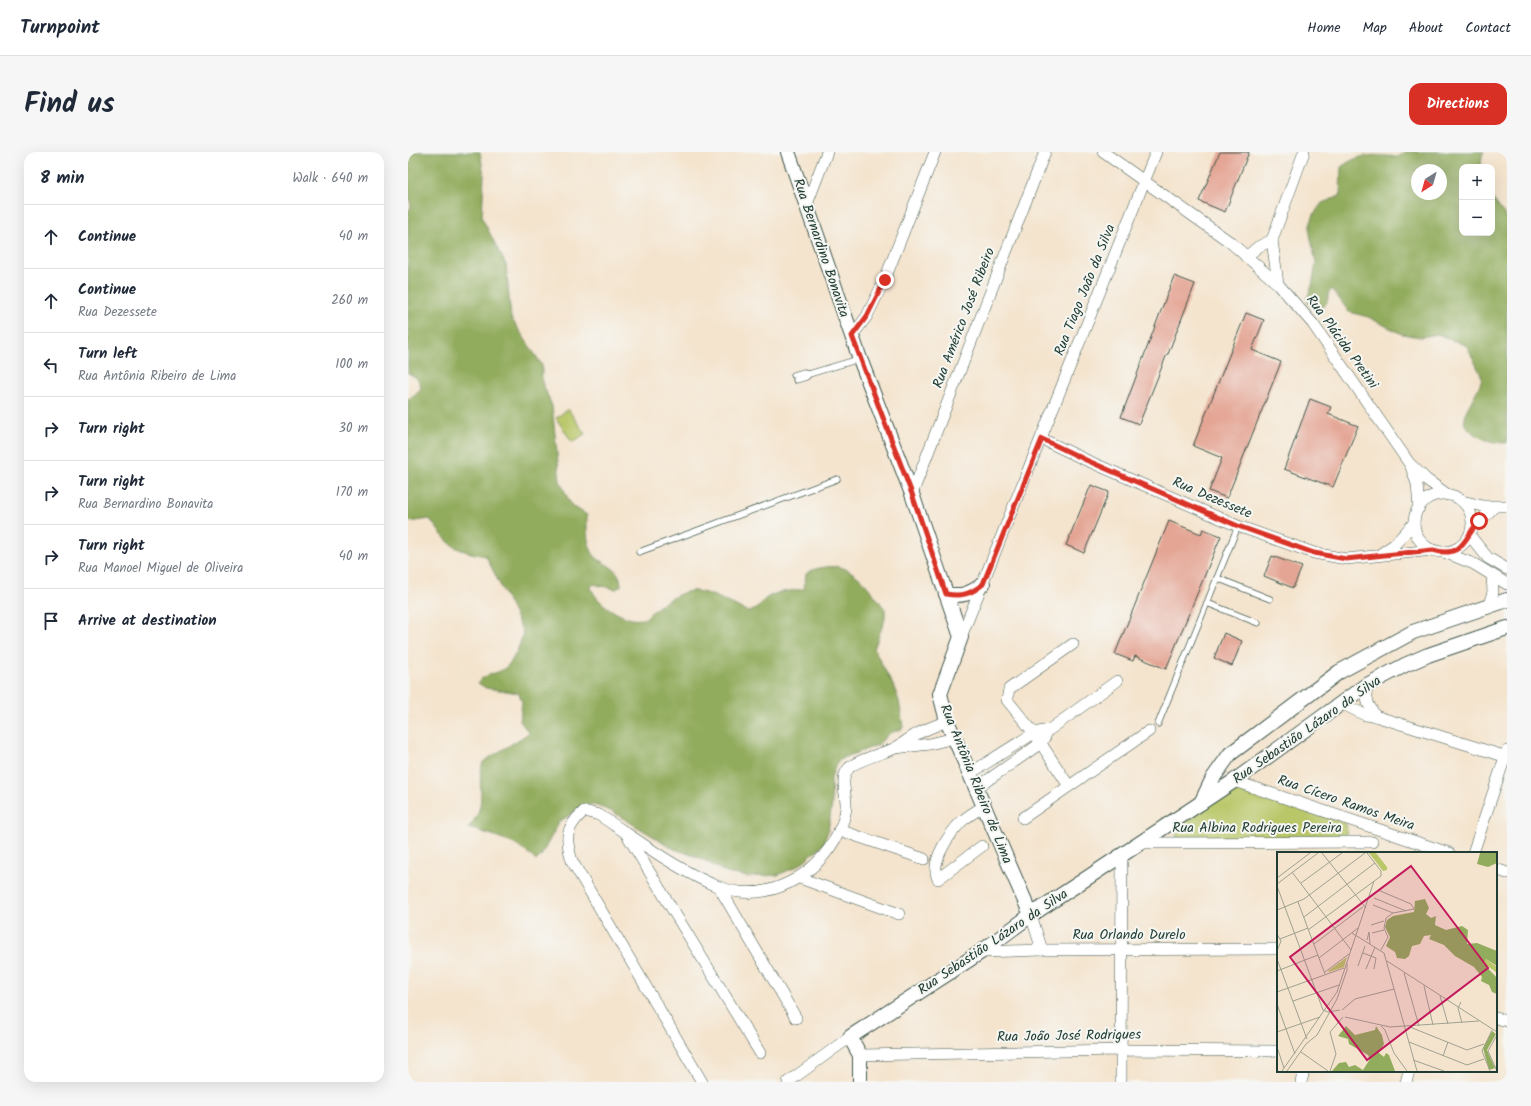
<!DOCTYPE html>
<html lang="en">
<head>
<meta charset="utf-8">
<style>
	:root { --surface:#fff; --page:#f6f6f7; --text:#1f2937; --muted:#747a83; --line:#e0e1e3; --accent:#d93025 }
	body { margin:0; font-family:Kalam,sans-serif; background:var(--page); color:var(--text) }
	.controls { position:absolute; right:12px; top:12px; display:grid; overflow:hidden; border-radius:8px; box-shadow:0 4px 16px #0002 }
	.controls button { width:36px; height:36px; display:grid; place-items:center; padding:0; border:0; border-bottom:1px solid var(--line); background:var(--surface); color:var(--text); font:20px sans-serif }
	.compass { position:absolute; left:1003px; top:12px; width:36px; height:36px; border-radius:50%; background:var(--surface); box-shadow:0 4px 16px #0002; rotate:217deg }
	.stop { position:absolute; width:12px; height:12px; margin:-9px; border:3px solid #d93025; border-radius:50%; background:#fff }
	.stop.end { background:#d93025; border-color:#fff; box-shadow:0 1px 4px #0008 }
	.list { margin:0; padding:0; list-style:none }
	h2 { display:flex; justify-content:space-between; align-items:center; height:52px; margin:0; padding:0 16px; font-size:17px }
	h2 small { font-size:13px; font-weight:400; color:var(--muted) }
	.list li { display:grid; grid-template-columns:26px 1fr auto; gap:12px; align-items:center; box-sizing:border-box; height:64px; padding:0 16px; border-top:1px solid var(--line) }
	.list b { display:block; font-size:15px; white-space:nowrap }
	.list p { margin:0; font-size:13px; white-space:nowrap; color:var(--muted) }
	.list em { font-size:13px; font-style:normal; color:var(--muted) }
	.icon { flex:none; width:22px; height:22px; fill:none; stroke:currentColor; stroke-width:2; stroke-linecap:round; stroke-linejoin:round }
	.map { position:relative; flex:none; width:1099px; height:930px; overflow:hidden; border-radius:12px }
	header { display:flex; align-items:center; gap:24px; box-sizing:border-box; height:56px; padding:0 20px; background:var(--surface); border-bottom:1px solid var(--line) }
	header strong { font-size:19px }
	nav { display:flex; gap:22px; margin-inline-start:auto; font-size:14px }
	.intro { display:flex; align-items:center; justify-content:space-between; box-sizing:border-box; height:96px; padding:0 24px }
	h1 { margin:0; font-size:28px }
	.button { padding:10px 18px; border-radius:12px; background:var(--accent); color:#fff; font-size:14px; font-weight:700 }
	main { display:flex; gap:24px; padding:0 24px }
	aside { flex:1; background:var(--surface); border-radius:12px; box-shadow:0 4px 16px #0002 }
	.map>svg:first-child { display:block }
	.green { fill:#b9c769; stroke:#6c824e }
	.forest { fill:#92ac5d; stroke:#587448; fill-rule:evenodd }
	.building { fill:#e4a594 }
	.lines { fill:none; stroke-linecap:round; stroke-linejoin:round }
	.service-casing { stroke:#3f564b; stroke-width:7 }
	.minor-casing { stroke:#3f564b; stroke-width:12 }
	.tertiary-casing { stroke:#3f564b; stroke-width:16 }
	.service { stroke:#fff; stroke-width:5.5 }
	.minor { stroke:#fff; stroke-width:11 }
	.tertiary { stroke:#fff; stroke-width:14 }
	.route { stroke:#d93025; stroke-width:5 }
	.labels { text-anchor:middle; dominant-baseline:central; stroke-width:4; stroke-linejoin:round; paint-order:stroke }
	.street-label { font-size:14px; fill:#1f3d34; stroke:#f6f6f2 }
	.inset-road { fill:none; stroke:#9fa190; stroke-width:1 }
	.view { fill:#c2185b; fill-opacity:0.15; stroke:#c2185b; stroke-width:2 }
	.inset-edge { fill:none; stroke:#1f3d34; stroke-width:2 }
</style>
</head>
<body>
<header>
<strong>Turnpoint</strong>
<nav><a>Home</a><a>Map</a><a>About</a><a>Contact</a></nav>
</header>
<div class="intro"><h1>Find us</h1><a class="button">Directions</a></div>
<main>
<aside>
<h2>8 min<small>Walk · 640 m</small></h2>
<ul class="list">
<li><svg class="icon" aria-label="ahead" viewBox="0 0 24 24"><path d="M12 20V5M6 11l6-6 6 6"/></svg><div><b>Continue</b></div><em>40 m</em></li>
<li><svg class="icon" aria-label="ahead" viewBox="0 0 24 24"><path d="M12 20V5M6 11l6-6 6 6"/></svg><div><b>Continue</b><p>Rua Dezessete</p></div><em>260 m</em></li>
<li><svg class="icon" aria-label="left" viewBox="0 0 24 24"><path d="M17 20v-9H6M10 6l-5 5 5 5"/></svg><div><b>Turn left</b><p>Rua Antônia Ribeiro de Lima</p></div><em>100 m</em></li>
<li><svg class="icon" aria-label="right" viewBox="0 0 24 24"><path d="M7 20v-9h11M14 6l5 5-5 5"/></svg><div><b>Turn right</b></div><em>30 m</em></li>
<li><svg class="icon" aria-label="right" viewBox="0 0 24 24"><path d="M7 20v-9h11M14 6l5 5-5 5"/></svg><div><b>Turn right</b><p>Rua Bernardino Bonavita</p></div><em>170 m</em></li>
<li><svg class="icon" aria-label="right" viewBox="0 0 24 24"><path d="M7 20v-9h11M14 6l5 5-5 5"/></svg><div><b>Turn right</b><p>Rua Manoel Miguel de Oliveira</p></div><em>40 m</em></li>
<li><svg class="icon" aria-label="arrive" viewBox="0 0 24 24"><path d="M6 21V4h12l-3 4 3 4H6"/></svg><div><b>Arrive at destination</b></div></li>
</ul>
</aside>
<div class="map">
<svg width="1099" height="930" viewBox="0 0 1099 930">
	<rect width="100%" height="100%" fill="#f6f6f2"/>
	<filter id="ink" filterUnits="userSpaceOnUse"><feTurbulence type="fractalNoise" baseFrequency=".025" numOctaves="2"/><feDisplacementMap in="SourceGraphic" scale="8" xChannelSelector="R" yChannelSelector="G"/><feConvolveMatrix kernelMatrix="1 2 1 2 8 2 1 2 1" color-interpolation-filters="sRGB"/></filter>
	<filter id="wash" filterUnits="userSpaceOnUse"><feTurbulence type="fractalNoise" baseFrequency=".012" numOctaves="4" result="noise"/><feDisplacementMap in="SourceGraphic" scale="16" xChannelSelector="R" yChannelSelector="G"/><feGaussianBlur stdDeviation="0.9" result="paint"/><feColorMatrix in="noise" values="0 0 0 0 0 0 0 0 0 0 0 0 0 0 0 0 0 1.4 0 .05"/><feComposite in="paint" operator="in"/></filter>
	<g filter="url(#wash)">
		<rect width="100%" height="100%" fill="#f4e4ce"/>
		<g class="green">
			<path d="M160,257L177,282L164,290L148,266Z"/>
			<path d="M826,636L937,671L939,674L938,682L933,686H769L768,681L771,674Z"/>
		</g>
		<g class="forest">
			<path d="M0,0H72L76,23L74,66L98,113L103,166L134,213V230L144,254L152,329L163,353L179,363C179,375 178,388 184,400C191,414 213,412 213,434L208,437L185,432L183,435C187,450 210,464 224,467C228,468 233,467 237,467C246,456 273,437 288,439C306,441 324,453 341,460C353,456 351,451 360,445C370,439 384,439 396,437L398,422C405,417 410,416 418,415C446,410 462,438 477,457V467L466,497L485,533L491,549L495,575L494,577L482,581L470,593L435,606L429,610L423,626L424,652L420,679L415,693L390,714L370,723L339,725L319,721L290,705L266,697L203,659L183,652L175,654L151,670L133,704L128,709C110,689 85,683 60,676C82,652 67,637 75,610L121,581L112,569L114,550L111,541L78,536L70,531C76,521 89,523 97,516C106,509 113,491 115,480L78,404C44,398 42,394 22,367L0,370V247L7,243L13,236C12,228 7,224 0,221V59L3,55L0,35Z"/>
			<path d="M997,0H1076L1074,3L1073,15H1054V81H1084V46L1099,66V291C1082,291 1066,286 1056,271L1058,259L1072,233L1074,225L1059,194L1030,182L1012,185L994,182L960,165L941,160L924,137L921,139C919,153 919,155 905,157L900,152L899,146L904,134L908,111L902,82V73L906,62L914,51L932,44L933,15C953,0 967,3 990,5ZM1009,18H1033V42H1009Z"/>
		</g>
		<g id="blocks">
			<g class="building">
				<path d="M812,0H841L817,60L791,49Z"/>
				<path d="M766,124L787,132L760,202H759L731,272L713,265Z"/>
				<path d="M838,161L856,168L844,198L873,210L819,346L801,339L814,306L785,294Z"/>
				<path d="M902,247L923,255L920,262L950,274L925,335L876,317Z"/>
				<path d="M683,333L701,340L676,401L658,393Z"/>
				<path d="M761,369L793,382L795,377L813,384L758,517L727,504L725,509L707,502Z"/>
				<path d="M864,404L894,415L885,436L856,424Z"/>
				<path d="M816,481L834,489L824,514L806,506Z"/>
			</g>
		</g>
	</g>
	<g filter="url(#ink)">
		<use href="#blocks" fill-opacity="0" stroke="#3f564b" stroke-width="1"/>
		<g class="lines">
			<defs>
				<g id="service">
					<path d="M386,223L396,220L401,222"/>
					<path d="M388,228L398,225L401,222L451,207"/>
					<path d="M231,400L429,327"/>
					<path d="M809,426L862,447"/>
					<path d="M799,451L850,471"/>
					<path d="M750,572L830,374"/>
				</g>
				<g id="minor">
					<path d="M695,0L822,90L870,132L905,172L1001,311L1019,328L1040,343"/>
					<path d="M399,52L419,0"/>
					<path d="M838,105L850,95L864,88"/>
					<path d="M870,132L864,88L896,0"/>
					<path d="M444,184L459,164L477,127L527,0"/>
					<path d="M634,287L678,308L830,374L906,401L938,407L1025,398"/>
					<path d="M1003,315L1009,332L1011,356"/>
					<path d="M504,342L637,0"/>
					<circle cx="1035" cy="371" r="29"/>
					<path d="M1054,349L1075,354H1099"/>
					<path d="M1064,377L1086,355"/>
					<path d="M1062,384L1080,406L1099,417"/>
					<path d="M1038,401L1066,412L1099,432"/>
					<path d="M971,403L987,392L1006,371"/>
					<path d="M1080,456L1085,440L1084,423"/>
					<path d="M553,485L748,0"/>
					<path d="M957,534L960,551L967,564"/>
					<path d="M933,551L957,563L967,564L1099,605"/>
					<path d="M487,596L522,592L546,586"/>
					<path d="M561,622L626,581L641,578L709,529"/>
					<path d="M826,629L1041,701"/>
					<path d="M661,634L626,581L599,548L601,537L665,492"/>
					<path d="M567,637L633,591L637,585"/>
					<path d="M615,666L741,579"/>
					<path d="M431,678L516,707"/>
					<path d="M219,683L352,901"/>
					<path d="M735,691L964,690"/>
					<path d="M574,694L530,727C521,710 542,681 554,669C560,664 568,659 575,655"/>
					<path d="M1065,701L1099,599"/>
					<path d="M1088,717L1099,721"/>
					<path d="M392,726L491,762"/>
					<path d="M311,735L388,866"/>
					<path d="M623,763L634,798"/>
					<path d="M573,800L634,798L870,797"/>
					<path d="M1088,866L1099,869"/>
					<path d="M452,903L713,898L870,899"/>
					<path d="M294,930L164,709C157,686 157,676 176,659L191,663C227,686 272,720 311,735C359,753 409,724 431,680C434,673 437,663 438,656C439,644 431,626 441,616C447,609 475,601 485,597C494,593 502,585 511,581C520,576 530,573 539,569"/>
					<path d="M380,930L442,885"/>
					<path d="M713,930L714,702"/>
					<path d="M893,930L896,919"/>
					<path d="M998,930L1001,919"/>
				</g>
				<g id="tertiary">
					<path d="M380,0L452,207L504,342L553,485L532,542L539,569L623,763"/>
					<path d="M538,442C553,445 563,442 575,432"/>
					<path d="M793,651L805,626L822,602L931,520L1005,480L1099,448"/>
					<path d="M452,930V903L442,885L573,800L623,763L826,629L957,534L997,513L1020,503L1099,476"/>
				</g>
			</defs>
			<use href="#service" class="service-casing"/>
			<use href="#minor" class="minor-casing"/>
			<use href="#tertiary" class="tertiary-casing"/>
			<use href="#service" class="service"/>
			<use href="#minor" class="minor"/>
			<use href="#tertiary" class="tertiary"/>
		</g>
	</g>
	<g class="lines" filter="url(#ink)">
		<path class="route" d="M477,128L459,164L444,184L504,342L538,442C553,445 563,442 575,432L634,287L678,308L830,374L906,401L938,407L1025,398C1055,407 1056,386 1071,369"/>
	</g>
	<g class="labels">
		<g class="street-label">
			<text transform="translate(413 96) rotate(71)">Rua Bernardino Bonavita</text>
			<text transform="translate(677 138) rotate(-68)">Rua Tiago João da Silva</text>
			<text transform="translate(556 166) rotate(-69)">Rua Américo José Ribeiro</text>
			<text transform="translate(934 190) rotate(54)">Rua Plácida Pretini</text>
			<text transform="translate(804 346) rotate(23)">Rua Dezessete</text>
			<text transform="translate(899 578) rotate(-35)">Rua Sebastião Lázaro da Silva</text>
			<text transform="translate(568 632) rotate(68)">Rua Antônia Ribeiro de Lima</text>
			<text transform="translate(938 651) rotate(19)">Rua Cícero Ramos Meira</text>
			<text x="849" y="676">Rua Albina Rodrigues Pereira</text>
			<text x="721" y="783">Rua Orlando Durelo</text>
			<text transform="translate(585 790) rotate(-34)">Rua Sebastião Lázaro da Silva</text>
			<text transform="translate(661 884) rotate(-1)">Rua João José Rodrigues</text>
		</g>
	</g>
	<g transform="translate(869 700)">
		<rect width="220" height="220" fill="#f4e4ce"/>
		<path d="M92,1H99L110,15V18L106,19ZM70,105L67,115L52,120L51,119ZM209,107L220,115V121L208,112L206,108Z" fill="#b9c769"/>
		<path d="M203,1H220V11L211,15L200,12ZM148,47L152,56L149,62L154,66L159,64L158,73L169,78L185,74L191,78L190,92L200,91L220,99V114L209,107L206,111L220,126V142L215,140L212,133L204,129L205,125L197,115L178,104L167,93L152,87L154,83L147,84L143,92L135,94L132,104L128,107L120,106L118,100L109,94L113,85L108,75L110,68L116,64L137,60L138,49ZM69,174L78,183L98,178L99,174L105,183L107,192L102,201L107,205L109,201L112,203L118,219H55L62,211L69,210L72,215L78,213L86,218L93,207L91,203L72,192L71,187L61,184ZM215,179L219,182L210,198L218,216L212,218L206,196Z" fill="#92ac5d"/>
		<path class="inset-road" d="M45,1L89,56M15,20L74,98M0,26L33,1M24,31L65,1M0,32L41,1M0,34L46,158L51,160L63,158M101,38L134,52L137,57L116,61L109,66L107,76L111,85L104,98M97,46L129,59M21,50L48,122M96,53L116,61M0,58L27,47L88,1M27,65L98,11M94,73L107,69M31,78L104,24V19L90,1M75,81L107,101L140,219M95,81L107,78M0,82L4,89L0,99M3,87L31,76M90,88L92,80L93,92M37,92L86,55M86,101L99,106L97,117M42,106L81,76M0,107L30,187M110,109L220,180M81,114L88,94M89,117L98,95M0,119L41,103M48,120L72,102M127,121L142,174M147,134L156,173M0,140L67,116M163,144L171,172M16,149L62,133M184,150L181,156L185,171M0,152L18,202M65,158L78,147L117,137M68,165L113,175L202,169M104,174L108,178L117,201L130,219M133,175L190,198L207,192M0,180L43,165M220,183L211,199L220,219M132,190L190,213M0,195L7,216M24,200L51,219M166,204L171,190M136,208L167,219M190,213L207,207M5,219L60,140L97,29M10,219L29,192L40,183L60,147L70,118V111M53,219L59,202L53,180L66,165M213,219L205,199L215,178"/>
		<path class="view" d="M134,14L211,116L90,208L13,105Z"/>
		<rect width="220" height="220" class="inset-edge"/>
	</g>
</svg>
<div class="controls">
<button>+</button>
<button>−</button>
</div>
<svg class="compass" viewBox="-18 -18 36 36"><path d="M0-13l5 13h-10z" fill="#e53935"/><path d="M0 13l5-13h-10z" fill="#747a83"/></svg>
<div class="stop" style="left:1071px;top:369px"></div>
<div class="stop end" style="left:477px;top:128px"></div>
</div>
</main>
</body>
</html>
